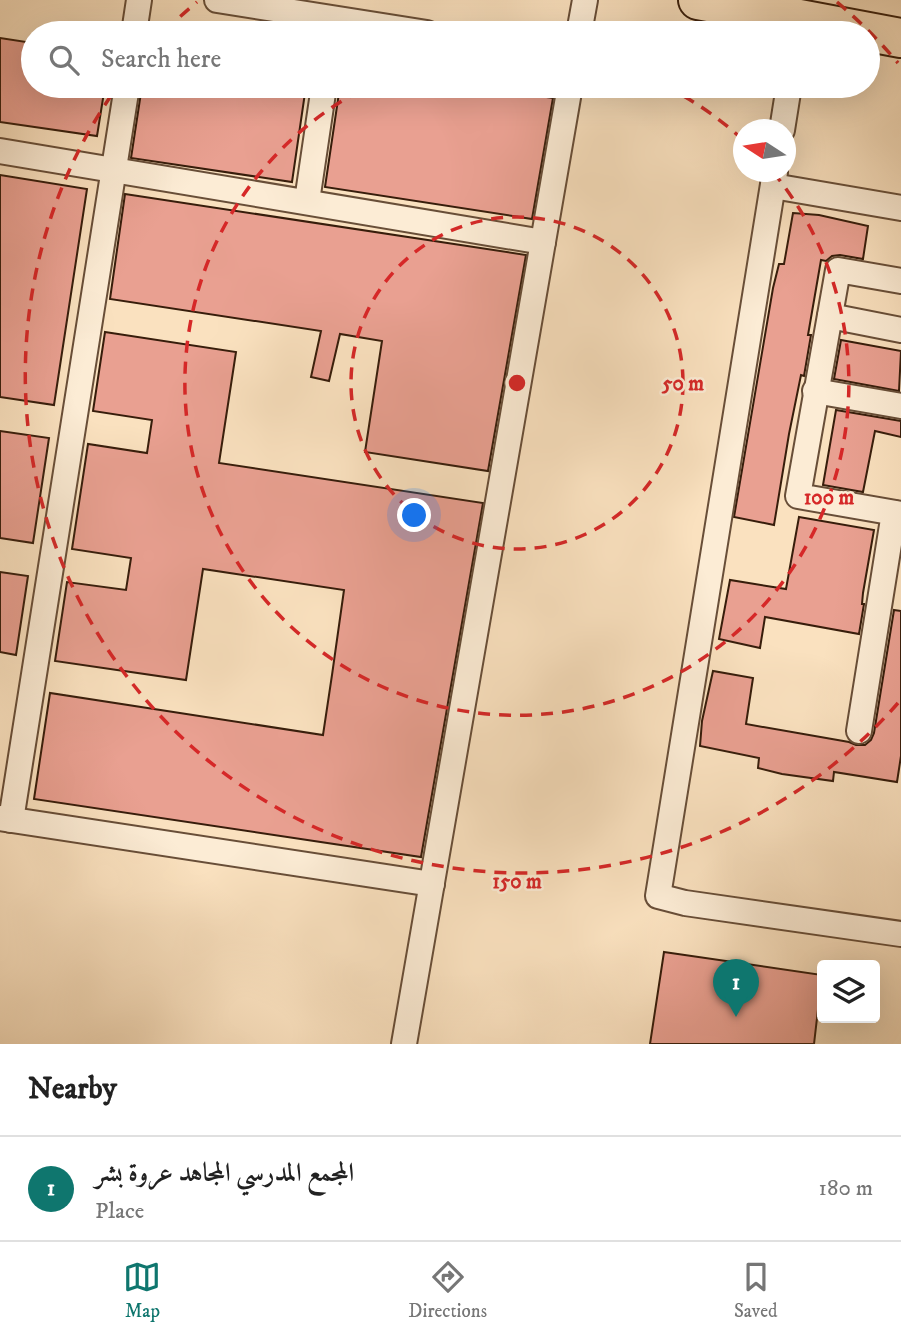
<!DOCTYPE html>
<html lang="en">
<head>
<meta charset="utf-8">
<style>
	:root { --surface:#fff; --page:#f6f6f6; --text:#222; --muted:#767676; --line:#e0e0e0; --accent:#0f766e }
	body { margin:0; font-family:"IM FELL DW Pica",Amiri,serif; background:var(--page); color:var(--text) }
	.controls { position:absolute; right:21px; bottom:21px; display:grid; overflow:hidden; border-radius:7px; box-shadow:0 7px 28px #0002 }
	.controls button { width:63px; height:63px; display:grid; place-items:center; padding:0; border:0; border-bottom:2px solid var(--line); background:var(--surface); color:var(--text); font:35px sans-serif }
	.compass { position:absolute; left:733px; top:119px; width:63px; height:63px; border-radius:50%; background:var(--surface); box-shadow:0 7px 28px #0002; rotate:282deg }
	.you { position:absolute; left:415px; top:516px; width:24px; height:24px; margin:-18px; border:5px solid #fff; border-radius:50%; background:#1a73e8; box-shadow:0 0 0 10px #1a73e833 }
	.badge { display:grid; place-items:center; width:46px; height:46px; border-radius:50%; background:var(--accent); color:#fff; font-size:23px; font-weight:700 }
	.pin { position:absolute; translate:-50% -58px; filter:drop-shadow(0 2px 4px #0008) }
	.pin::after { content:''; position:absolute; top:37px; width:24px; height:21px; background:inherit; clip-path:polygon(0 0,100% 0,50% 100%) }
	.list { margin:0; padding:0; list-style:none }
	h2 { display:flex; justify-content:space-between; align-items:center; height:91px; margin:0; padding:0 28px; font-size:30px }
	h2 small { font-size:23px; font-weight:400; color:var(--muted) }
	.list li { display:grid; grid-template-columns:46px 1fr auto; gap:21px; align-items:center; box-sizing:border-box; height:105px; padding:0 28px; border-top:2px solid var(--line) }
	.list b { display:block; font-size:26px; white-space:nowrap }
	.list p { margin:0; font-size:23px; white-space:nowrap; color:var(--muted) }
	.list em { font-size:23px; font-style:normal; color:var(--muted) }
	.icon { flex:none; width:38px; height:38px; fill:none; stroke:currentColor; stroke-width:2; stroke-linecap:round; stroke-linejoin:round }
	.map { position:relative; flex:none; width:901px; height:1044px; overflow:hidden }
	.search { position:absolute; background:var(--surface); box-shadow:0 7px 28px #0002; left:21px; right:21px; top:21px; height:77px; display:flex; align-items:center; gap:18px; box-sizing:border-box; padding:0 24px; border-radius:38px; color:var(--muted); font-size:26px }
	.sheet { height:196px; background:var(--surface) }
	nav { display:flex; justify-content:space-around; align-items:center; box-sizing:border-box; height:98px; border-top:2px solid var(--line); background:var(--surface); font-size:19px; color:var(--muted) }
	nav a { display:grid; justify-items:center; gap:4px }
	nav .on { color:var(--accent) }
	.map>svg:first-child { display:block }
	.building { fill:#e9a091; stroke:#371d0b; stroke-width:2 }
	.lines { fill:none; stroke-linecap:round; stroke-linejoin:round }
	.street-casing { stroke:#684e38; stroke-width:28 }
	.highway-casing { stroke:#371d0b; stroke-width:42 }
	.street { stroke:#fcecd5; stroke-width:24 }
	.highway { stroke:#fae1bf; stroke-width:38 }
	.ring { fill:none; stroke:#d62828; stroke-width:3.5; stroke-dasharray:12 9 }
	.centre { fill:#d62828; stroke:#fcecd5; stroke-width:3.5 }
	.ring-label { font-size:21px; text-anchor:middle; font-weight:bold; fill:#d62828; stroke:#fcecd5; stroke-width:5; stroke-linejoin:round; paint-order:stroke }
</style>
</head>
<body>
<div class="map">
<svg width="901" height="1044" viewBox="0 0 901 1044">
	<rect width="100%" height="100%" fill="#fae1bf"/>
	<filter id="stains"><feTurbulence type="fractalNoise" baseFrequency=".00286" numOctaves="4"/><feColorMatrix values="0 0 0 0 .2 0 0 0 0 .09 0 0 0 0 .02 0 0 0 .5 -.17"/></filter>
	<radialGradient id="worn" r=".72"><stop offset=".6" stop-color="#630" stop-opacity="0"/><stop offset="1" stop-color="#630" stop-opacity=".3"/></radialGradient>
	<g class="building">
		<path d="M0,38L33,43V86H105L97,136L0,122Z"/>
		<path d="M142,86H306L292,182L131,158Z"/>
		<path d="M340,86H474L553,98L532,219L325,187Z"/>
		<path d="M0,175L87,189L54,405L0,397Z"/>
		<path d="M125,194L526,255L488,471L365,452L382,341L340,334L329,381L311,377L321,331L110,299Z"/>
		<path d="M793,213L819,215L868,226L863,259L840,255L832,256L826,261L821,260L808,335H811L804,376L801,375L789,434L774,525L734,517L773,288L779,264H784Z"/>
		<path d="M105,332L236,352L219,463L483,503L421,857L34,799L50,693L323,735L332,675L344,590L203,569L186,680L55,661L67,582L126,590L131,558L72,549L88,444L147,453L152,420L93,411Z"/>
		<path d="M841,340L901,351L899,391L834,379Z"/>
		<path d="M836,410L901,421V437L875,431L863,492L823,485Z"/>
		<path d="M0,431L49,438L33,543L0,538Z"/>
		<path d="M799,517L874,530L863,593L862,604H864L859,634L765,617L760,648L719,639L730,580L786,589Z"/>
		<path d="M0,572L28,576L16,655L0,652Z"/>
		<path d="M894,610L901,611V756L897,782L834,772L833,781L782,774L758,768L759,758L700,746L702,721L713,671L753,678L746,724L849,742L856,745H865L871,740L874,733Z"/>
		<path d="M664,952L822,975L814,1044H650Z"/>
	</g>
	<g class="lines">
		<defs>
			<g id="street">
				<path d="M217,0L427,33"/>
				<path d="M134,33L139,0"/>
				<path d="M579,33L585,0"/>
				<path d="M782,130L789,86"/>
				<path d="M0,151L543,242"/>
				<path d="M775,172L658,896L685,903L901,934"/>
				<path d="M773,186L901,208"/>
				<path d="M307,201L324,86"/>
				<path d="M901,281L838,270L798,496L901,514"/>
				<path d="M830,316L901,330"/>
				<path d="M815,391L901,406"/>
				<path d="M859,731L894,513"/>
				<path d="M0,818L432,884"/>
				<path d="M11,820L127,86"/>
				<path d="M404,1044L570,86"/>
			</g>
			<path id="highway" d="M698,0L901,38"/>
		</defs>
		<use href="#street" class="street-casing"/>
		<use href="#highway" class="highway-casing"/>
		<use href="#street" class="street"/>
		<use href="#highway" class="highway"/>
	</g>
	<g class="ring">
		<circle cx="517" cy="383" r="166"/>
		<path d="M665 86A332 332 0 0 1 743 140M773 172A332 332 0 1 1 369 86"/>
		<path d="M898 703A498 498 0 0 1 117 87M165 31A498 498 0 0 1 197 2M837 2A498 498 0 0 1 898 63"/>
	</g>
	<circle cx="517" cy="383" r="10" class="centre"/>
	<g class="ring-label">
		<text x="683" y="390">50 m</text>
		<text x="829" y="504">100 m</text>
		<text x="517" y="888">150 m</text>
	</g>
	<rect width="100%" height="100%" filter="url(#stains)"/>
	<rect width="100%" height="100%" fill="url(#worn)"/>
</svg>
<div class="controls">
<button><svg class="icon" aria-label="layers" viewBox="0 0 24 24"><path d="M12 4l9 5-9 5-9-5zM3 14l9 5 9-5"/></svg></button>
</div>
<svg class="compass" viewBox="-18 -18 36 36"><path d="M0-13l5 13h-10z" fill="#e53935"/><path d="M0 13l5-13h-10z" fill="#767676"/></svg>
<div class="you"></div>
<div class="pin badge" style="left:736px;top:1017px">1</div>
<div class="search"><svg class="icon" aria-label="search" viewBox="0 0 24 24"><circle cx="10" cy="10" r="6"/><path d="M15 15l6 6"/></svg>Search here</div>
</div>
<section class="sheet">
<h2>Nearby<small></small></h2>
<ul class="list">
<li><span class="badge">1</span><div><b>المجمع المدرسي المجاهد عروة بشر</b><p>Place</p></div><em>180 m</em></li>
</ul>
</section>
<nav>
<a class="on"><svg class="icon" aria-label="map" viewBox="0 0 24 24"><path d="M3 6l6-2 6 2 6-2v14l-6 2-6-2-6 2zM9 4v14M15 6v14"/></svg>Map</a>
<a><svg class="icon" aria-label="directions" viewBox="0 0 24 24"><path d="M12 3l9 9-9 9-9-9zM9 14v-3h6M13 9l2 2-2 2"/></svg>Directions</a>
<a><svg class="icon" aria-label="saved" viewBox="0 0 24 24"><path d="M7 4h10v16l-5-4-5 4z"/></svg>Saved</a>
</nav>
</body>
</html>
